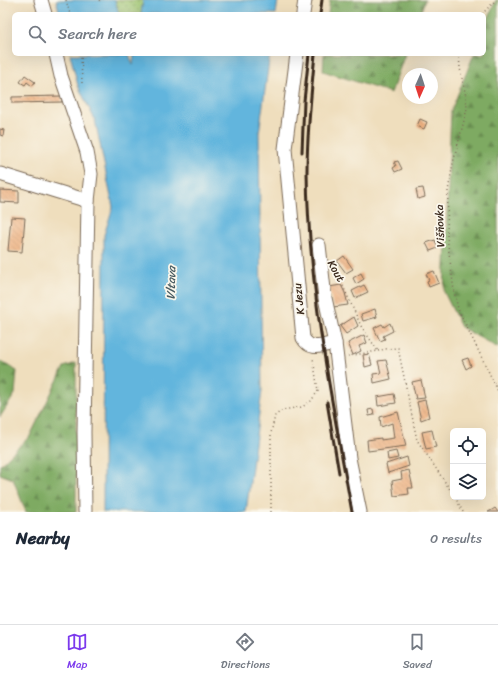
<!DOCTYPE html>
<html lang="en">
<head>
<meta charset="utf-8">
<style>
	:root { --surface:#fff; --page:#f6f6f7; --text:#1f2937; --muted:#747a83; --line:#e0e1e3; --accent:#7c3aed }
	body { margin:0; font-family:Sriracha,sans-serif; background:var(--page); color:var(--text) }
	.controls { position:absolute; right:12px; bottom:12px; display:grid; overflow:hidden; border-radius:6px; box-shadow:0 4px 16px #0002 }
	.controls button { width:36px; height:36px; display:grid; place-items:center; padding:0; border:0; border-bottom:1px solid var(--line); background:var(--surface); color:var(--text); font:20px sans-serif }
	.compass { position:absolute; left:402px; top:68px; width:36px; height:36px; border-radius:50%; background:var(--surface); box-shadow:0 4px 16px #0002; rotate:183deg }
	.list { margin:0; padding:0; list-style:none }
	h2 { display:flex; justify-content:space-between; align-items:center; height:52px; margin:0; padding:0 16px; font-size:17px }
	h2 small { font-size:13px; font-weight:400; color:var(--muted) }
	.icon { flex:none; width:22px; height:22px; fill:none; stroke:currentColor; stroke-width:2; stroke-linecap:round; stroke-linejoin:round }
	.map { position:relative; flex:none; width:498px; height:512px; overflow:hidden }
	.search { position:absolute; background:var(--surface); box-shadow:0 4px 16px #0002; left:12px; right:12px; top:12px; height:44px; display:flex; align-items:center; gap:10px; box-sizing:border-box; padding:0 14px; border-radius:6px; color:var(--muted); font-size:15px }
	.sheet { height:112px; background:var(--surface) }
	nav { display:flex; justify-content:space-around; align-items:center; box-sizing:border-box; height:56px; border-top:1px solid var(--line); background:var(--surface); font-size:11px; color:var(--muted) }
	nav a { display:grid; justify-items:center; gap:2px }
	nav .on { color:var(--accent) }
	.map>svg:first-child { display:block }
	.grass { fill:url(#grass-dots); stroke:#6c7847 }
	.forest { fill:url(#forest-firs); stroke:#5c6a40 }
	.water { fill:#62b5dd; stroke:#4e707e }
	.building { fill:url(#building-back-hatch) }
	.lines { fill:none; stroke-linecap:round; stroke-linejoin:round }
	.minor-casing { stroke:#7a6956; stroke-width:15 }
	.path { stroke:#7a6956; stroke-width:1.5; stroke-dasharray:1 3; stroke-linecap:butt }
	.minor { stroke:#fff; stroke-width:13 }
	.rail { stroke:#3b2a1e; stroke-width:3 }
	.labels { text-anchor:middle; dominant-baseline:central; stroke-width:3.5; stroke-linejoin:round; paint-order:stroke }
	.street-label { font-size:11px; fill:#3b2a1e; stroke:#fbf7ec }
	.water-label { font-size:12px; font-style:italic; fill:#495b61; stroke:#fbf7ec }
</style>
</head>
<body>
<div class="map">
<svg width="498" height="512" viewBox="0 0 498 512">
	<defs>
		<pattern id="grass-dots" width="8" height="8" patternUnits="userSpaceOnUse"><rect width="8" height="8" fill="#9dc570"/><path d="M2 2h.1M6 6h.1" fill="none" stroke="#81a05b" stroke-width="1.8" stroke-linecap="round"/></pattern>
		<pattern id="forest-firs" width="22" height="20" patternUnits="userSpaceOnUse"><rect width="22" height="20" fill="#7eaa62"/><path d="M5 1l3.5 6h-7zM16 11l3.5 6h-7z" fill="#688b50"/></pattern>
		<pattern id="building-back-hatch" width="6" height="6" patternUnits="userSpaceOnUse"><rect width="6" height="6" fill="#edae7d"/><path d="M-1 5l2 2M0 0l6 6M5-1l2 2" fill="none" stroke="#c18e66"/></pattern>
	</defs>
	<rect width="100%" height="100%" fill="#fbf7ec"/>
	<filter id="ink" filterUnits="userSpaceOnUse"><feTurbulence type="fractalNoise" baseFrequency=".025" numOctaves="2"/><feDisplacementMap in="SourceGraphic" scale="8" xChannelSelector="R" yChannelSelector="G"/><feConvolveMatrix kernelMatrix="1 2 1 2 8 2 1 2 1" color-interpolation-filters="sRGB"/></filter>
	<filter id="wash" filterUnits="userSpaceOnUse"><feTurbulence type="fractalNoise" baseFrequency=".012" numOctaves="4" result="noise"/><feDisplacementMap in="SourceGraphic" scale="16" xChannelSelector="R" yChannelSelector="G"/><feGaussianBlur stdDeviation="0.9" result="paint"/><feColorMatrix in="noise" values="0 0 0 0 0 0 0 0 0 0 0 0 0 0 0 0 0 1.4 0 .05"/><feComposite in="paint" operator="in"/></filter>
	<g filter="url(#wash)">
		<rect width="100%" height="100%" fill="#efdebd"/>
		<path class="grass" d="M115,0H143L141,14H119Z"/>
		<g class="forest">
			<path d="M330,0H425L420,14H328Z"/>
			<path d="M496,0H498V348L461,327L444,292L451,111L474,54H484V29Z"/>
			<path d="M324,54H405L391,93L323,71Z"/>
			<path d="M0,361L17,371L15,394L0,417Z"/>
			<path d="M76,363V512H26L13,479L0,474V465L30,436L64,367Z"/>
		</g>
		<g class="water">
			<path d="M56,0H115L119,14H60Z"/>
			<path d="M143,0H278L276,14H141Z"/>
			<path d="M70,54H129L133,65L134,54H270L259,133L262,391L246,512H103L104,235L113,207L95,120L78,86Z"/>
		</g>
		<g id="blocks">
			<g class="building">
				<path d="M25,75L35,82L32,86L27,82L25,85L20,82Z"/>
				<path d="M62,96V102L12,103V97Z"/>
				<path d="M420,119L427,122L424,129L417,126Z"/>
				<path d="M0,129L4,130L3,136L0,135Z"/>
				<path d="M398,161L402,169L395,172L393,168L396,166L394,162Z"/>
				<path d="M423,188L425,197L418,199L416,189Z"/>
				<path d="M0,190L19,191V203L0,202Z"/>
				<path d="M11,217L25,218L22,252L8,251Z"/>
				<path d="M435,240L438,248L430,251L426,243Z"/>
				<path d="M344,256L353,269L346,273L337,261Z"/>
				<path d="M434,271L439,283L429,287L427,281L429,280L426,274Z"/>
				<path d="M361,273L364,279L356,284L353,278Z"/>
				<path d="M341,285L345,293L348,305L333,307L329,287Z"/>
				<path d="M364,285L368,292L355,298L352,291Z"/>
				<path d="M375,309L377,317L363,321L361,314Z"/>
				<path d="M354,317L358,326L346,334L340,326Z"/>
				<path d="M390,323L393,331L383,336L385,339L380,341L374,328L382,324L384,327Z"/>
				<path d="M364,335L367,343L359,346L361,351L353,355L348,343Z"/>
				<path d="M369,354L372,365L365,367L363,355Z"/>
				<path d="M468,358L471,366L466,369L462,360Z"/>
				<path d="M386,360L391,379L374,383L373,374L381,373L378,361Z"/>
				<path d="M421,380L425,398L416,399L412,382Z"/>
				<path d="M394,394L396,403L378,406L377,397Z"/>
				<path d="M425,400L429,417L421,420L417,402Z"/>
				<path d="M373,409L374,415L369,416L368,410Z"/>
				<path d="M398,412L406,446L368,451L367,440L381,438V440L394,438L392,423L381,427L380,417Z"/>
				<path d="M432,430L436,447L426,449L422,432Z"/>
				<path d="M396,451L398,458L388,460L387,453Z"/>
				<path d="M407,457L409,466L388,473L386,464Z"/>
				<path d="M409,470L413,488H408L409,494L394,496L392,481L402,479L401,472Z"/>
				<path d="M495,508L498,512H488L492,510Z"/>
			</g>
		</g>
	</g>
	<g filter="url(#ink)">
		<use href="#blocks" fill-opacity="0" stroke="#7a6956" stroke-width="1"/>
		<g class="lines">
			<defs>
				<g id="minor">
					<path d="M41,0L45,14"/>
					<path d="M303,14L305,0"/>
					<path d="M56,54L61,76L87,152L91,174L88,201L84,432L85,512"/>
					<path d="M297,54L285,149L303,338C311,352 322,345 335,343L349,458L360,512"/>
					<path d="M0,174L88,201"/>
					<path d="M319,245L325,298L335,343"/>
				</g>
			</defs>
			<use href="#minor" class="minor-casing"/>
			<g class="path">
				<path d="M66,0L70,14"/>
				<path d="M99,0L100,1"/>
				<path d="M482,14L496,0"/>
				<path d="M81,54L82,84"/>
				<path d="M459,54L460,68L466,97L467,109L453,163L448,191L447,237L454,291L458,309L498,391"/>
				<path d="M333,264L361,326L378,351L348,356"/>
				<path d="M378,351L385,349L398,348L417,440L453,494"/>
				<path d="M455,497L463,512"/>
				<path d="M271,512V433L275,416L282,410L302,407L311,401L318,391L313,358"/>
			</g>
			<use href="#minor" class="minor"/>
			<g class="rail">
				<path d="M320,14L322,0"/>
				<path d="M315,54C311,93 307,133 307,172C308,287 332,400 352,512"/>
				<path d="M302,152L304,101L309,54"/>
				<path d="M327,402L339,473"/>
			</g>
		</g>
	</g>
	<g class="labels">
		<g class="street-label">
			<text transform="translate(440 226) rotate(-92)">Višňovka</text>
			<text transform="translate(336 271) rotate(61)">Kout</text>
			<text transform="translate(299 299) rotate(-96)">K Jezu</text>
		</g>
		<g class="water-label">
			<text transform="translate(171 283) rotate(-88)">Vltava</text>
		</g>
	</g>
</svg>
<div class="controls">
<button><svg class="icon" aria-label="locate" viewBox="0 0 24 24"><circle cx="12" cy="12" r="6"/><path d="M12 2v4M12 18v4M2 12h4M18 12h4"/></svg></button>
<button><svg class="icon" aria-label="layers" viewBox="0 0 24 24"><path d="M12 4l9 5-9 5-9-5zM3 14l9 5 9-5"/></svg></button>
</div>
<svg class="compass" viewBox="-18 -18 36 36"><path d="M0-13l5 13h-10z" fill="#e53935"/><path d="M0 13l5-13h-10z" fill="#747a83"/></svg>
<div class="search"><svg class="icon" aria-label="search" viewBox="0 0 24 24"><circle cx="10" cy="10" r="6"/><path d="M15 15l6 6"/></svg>Search here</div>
</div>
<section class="sheet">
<h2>Nearby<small>0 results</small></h2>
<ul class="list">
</ul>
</section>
<nav>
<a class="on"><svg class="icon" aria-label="map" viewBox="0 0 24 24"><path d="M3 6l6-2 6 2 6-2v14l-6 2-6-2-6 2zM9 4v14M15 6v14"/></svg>Map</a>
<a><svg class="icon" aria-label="directions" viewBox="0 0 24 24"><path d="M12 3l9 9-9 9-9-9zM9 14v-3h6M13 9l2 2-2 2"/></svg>Directions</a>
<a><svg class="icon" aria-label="saved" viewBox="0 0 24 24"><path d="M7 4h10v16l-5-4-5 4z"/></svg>Saved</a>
</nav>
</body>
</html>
